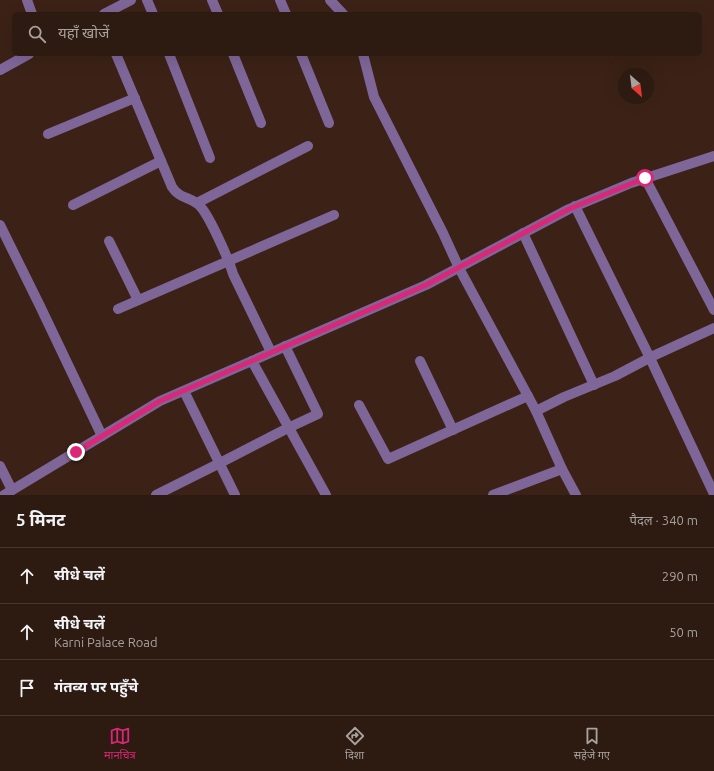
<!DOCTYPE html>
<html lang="hi">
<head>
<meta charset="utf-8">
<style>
	:root { --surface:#2d1a10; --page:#39271e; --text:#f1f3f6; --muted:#a7a19f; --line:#483830; --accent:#db2777 }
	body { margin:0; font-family:Ubuntu,"Noto Sans Devanagari",sans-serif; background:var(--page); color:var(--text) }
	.compass { position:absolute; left:618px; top:68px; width:36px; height:36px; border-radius:50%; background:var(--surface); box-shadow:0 4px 16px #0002; rotate:152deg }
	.stop { position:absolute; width:12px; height:12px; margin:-9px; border:3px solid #db2777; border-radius:50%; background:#fff }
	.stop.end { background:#db2777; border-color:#fff; box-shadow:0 1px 4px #0008 }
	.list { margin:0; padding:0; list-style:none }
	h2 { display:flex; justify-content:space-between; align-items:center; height:52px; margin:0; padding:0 16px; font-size:17px }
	h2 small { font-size:13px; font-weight:400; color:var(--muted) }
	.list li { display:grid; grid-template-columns:26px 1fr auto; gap:12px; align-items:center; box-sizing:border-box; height:56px; padding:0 16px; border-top:1px solid var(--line) }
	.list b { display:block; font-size:15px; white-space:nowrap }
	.list p { margin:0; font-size:13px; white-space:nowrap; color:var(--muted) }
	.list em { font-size:13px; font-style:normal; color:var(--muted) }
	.icon { flex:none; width:22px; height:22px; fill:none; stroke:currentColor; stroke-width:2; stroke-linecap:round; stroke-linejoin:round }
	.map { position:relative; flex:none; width:714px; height:495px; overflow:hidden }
	.search { position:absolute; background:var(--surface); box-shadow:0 4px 16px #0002; left:12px; right:12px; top:12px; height:44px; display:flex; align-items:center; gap:10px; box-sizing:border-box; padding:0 14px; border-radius:6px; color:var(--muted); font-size:15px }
	.sheet { height:220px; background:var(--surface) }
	nav { display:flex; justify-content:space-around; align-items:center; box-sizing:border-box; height:56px; border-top:1px solid var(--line); background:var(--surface); font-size:11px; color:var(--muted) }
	nav a { display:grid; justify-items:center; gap:2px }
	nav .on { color:var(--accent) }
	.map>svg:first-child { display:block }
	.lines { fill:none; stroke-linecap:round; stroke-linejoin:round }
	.minor { stroke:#7f6699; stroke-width:10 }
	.route { stroke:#db2777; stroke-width:5 }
</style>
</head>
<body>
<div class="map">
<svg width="714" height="495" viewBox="0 0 714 495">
	<rect width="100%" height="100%" fill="#3c2216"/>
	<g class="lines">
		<g class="minor">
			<path d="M27,0L32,14"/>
			<path d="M147,0L153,14"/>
			<path d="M212,0L218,14"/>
			<path d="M280,0L286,14"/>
			<path d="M330,0L343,14"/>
			<path d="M104,14L131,0"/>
			<path d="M116,54L172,187C180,199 188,196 198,204C208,212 229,260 233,274L271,352"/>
			<path d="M169,54L210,158"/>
			<path d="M233,54L261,123"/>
			<path d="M301,54L329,123"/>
			<path d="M363,54L374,97L443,233L459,268L536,411L562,469L576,495"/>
			<path d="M0,70L29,54"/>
			<path d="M48,134L135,98"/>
			<path d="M645,178L714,310"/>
			<path d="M197,203L308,146"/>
			<path d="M73,205L161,161"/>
			<path d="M575,206L650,358L714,494"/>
			<path d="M0,225L40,306L102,436"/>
			<path d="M523,233L594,385"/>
			<path d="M109,241L138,300"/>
			<path d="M118,309L334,215"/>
			<path d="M252,361L326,495"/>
			<path d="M420,361L453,430"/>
			<path d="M184,391L235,495"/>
			<path d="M359,405L388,459L528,396"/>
			<path d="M536,411L564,397L615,376L653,356L714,328"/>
			<path d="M0,466L12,490"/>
			<path d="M4,495L160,401L426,285L569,209L631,183L714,156"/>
			<path d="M156,495L218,464L288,428L318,414L285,346"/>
			<path d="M493,495L562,469"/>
		</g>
	</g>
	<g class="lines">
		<path class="route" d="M76,452L160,401L426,285L569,209L645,178"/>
	</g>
</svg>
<svg class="compass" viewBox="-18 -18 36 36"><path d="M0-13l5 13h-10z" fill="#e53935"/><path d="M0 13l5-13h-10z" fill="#a7a19f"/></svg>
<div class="stop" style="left:645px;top:178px"></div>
<div class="stop end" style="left:76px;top:452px"></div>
<div class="search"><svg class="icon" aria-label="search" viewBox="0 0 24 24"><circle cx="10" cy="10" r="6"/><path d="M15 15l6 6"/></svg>यहाँ खोजें</div>
</div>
<section class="sheet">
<h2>5 मिनट<small>पैदल · 340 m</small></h2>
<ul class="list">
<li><svg class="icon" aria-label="ahead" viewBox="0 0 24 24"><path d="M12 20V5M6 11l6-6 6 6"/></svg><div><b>सीधे चलें</b></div><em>290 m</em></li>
<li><svg class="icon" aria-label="ahead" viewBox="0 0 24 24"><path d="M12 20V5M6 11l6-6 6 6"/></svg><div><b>सीधे चलें</b><p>Karni Palace Road</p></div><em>50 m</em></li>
<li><svg class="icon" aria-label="arrive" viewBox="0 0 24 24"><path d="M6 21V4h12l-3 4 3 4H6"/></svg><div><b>गंतव्य पर पहुँचे</b></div></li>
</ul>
</section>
<nav>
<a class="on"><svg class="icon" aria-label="map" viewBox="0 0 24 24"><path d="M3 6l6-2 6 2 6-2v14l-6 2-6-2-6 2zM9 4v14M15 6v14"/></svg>मानचित्र</a>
<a><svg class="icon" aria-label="directions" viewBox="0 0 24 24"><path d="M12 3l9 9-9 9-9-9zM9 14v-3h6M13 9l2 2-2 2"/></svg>दिशा</a>
<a><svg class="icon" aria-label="saved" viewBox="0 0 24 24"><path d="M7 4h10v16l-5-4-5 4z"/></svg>सहेजे गए</a>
</nav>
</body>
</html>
